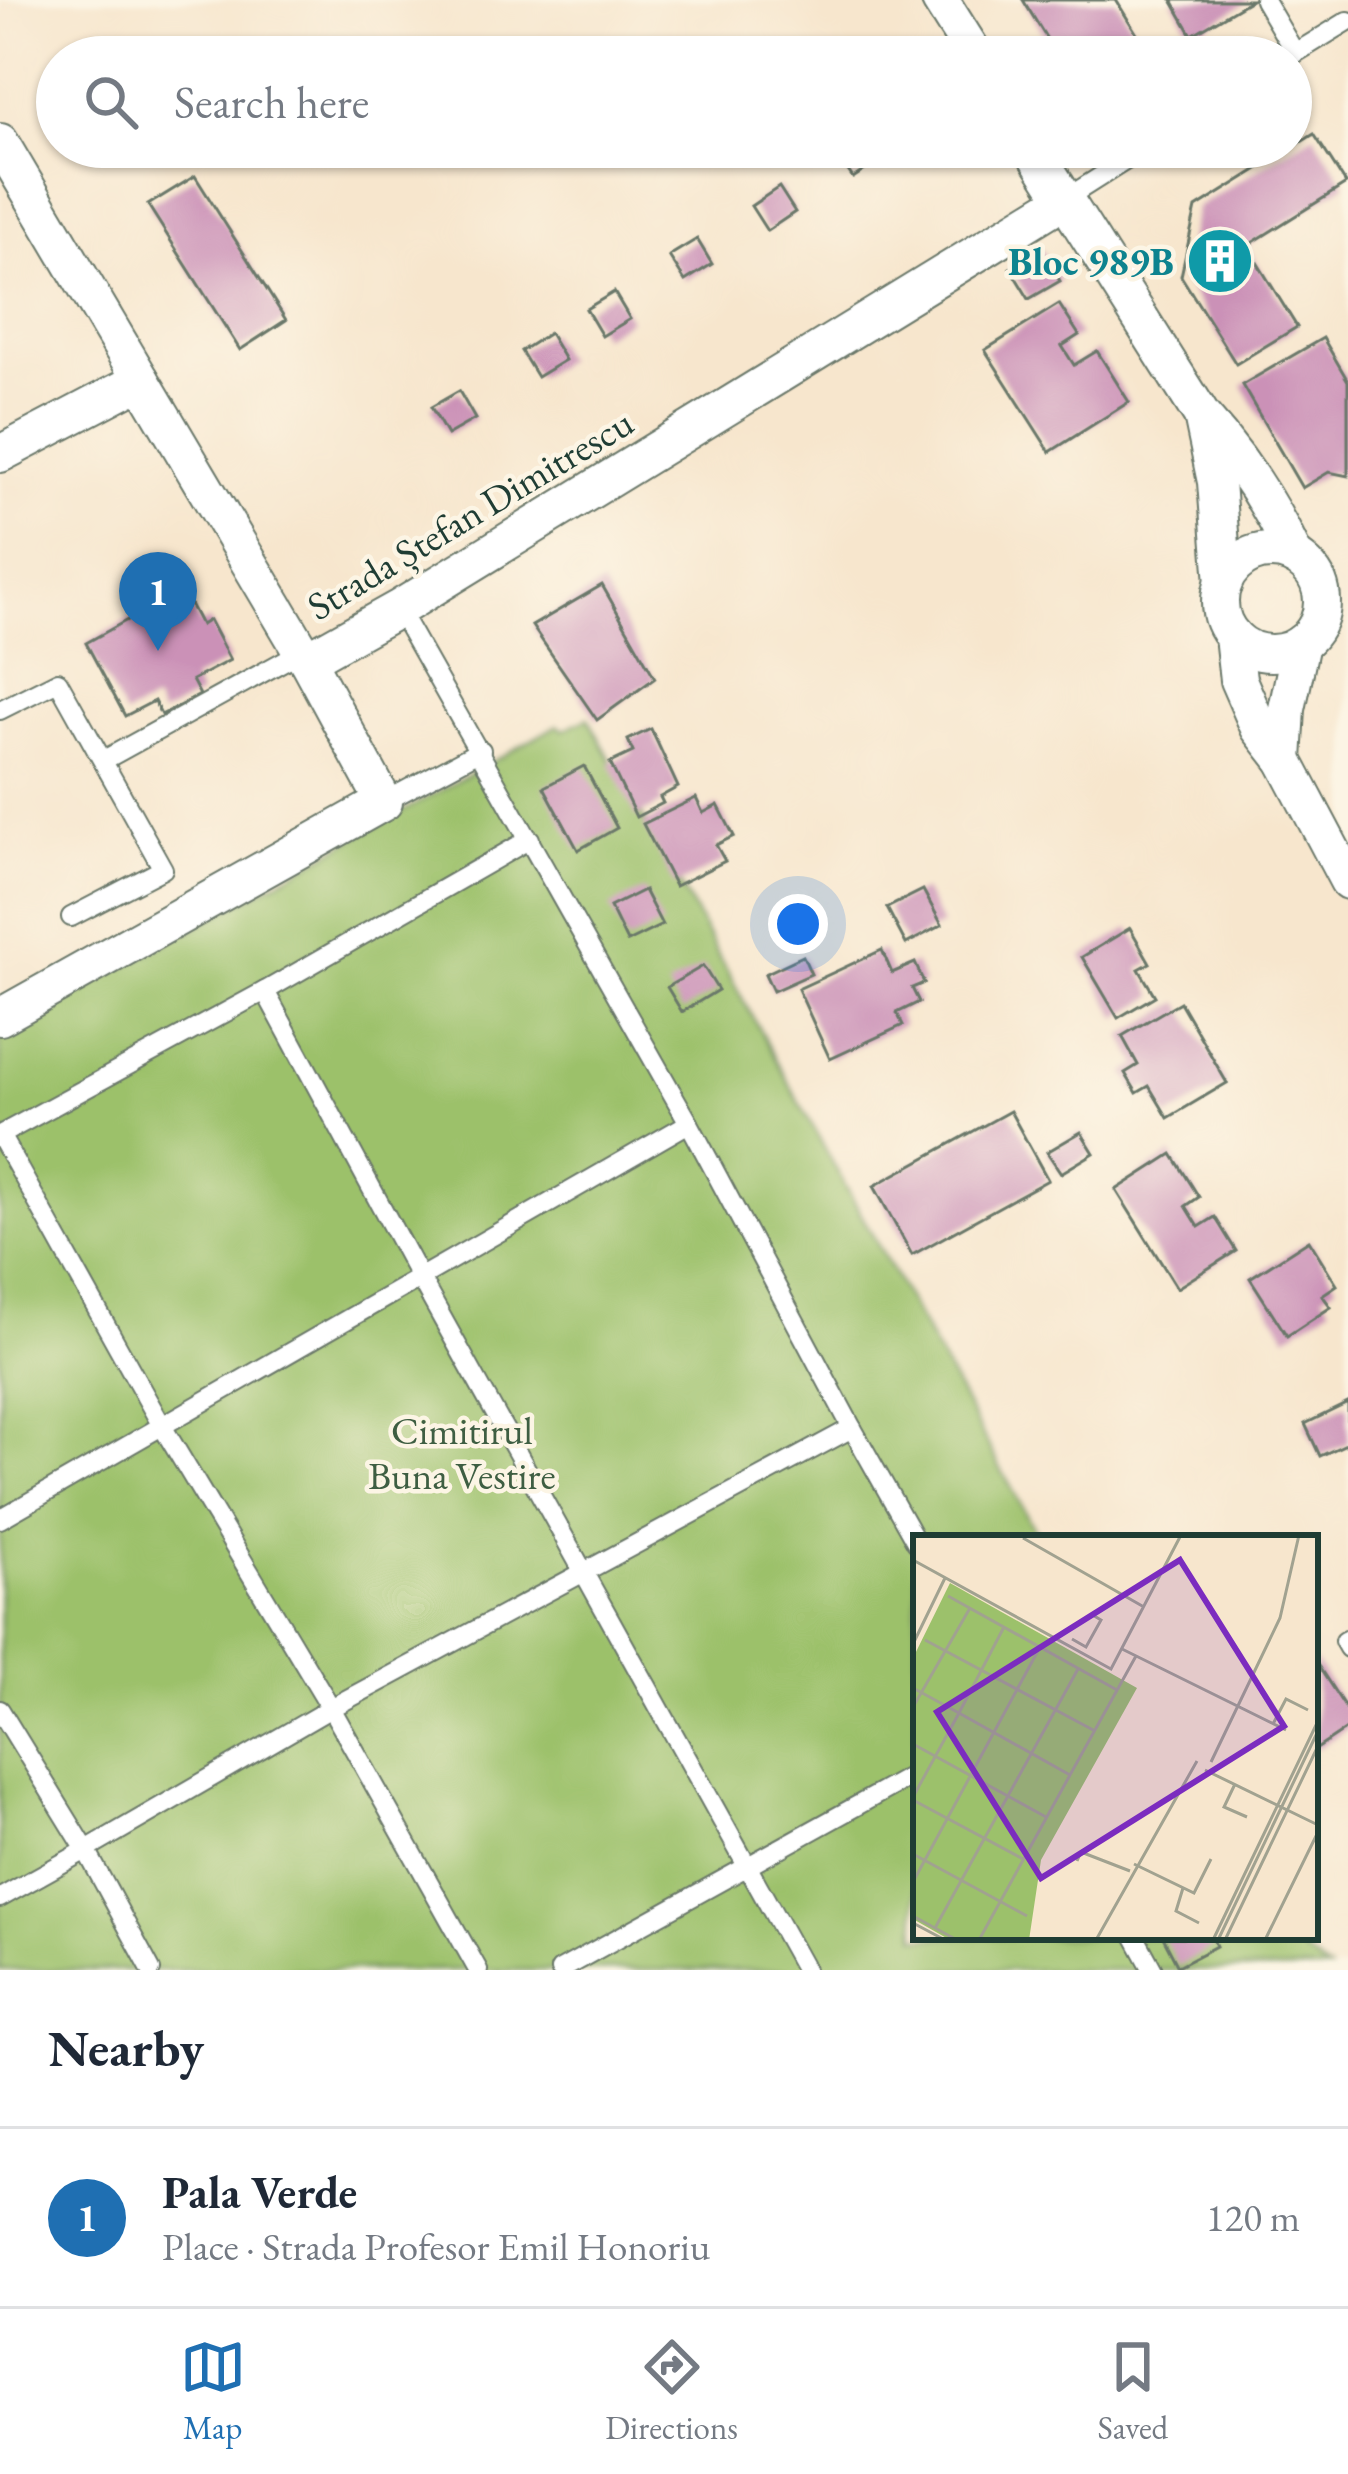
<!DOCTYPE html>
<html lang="en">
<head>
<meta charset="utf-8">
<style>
	:root { --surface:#fff; --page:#f6f6f7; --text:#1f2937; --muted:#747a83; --line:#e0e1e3; --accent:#1f6fb2 }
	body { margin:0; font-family:"EB Garamond",serif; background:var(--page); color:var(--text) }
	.you { position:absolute; left:798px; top:924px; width:42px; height:42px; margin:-30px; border:9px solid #fff; border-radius:50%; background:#1a73e8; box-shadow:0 0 0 18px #1a73e833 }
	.badge { display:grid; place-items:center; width:78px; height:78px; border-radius:50%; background:var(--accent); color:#fff; font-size:39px; font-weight:700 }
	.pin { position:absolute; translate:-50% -99px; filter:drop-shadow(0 3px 6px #0008) }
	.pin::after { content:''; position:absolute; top:63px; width:42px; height:36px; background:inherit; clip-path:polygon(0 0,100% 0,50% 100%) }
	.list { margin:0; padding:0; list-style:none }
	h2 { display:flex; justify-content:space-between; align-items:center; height:156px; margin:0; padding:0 48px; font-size:51px }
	h2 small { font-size:39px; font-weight:400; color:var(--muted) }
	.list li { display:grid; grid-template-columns:78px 1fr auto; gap:36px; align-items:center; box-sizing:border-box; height:180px; padding:0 48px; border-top:3px solid var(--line) }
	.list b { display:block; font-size:45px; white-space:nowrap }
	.list p { margin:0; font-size:39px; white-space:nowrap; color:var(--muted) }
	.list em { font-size:39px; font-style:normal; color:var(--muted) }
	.icon { flex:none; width:66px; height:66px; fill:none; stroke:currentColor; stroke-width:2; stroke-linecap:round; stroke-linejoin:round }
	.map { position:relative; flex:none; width:1348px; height:1970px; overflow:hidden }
	.search { position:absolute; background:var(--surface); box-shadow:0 3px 9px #0004; left:36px; right:36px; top:36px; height:132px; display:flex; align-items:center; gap:30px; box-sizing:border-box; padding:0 42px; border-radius:66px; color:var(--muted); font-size:45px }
	.sheet { height:336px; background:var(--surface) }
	nav { display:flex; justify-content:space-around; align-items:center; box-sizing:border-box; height:168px; border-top:3px solid var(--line); background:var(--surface); font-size:33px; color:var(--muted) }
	nav a { display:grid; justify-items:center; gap:6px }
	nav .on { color:var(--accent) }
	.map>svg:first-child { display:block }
	.green { fill:#9cc16b; stroke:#5e7f50; stroke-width:3 }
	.building { fill:#cb91b7 }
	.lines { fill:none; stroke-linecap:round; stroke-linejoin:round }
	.service-casing { stroke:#6b786a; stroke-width:22 }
	.minor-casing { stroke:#6b786a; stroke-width:40 }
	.service { stroke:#fff; stroke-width:18 }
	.minor { stroke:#fff; stroke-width:36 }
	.labels { text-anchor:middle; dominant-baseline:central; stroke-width:9; stroke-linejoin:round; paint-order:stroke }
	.culture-label { font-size:39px; font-weight:bold; fill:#0d838f; stroke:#fcf5e5; text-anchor:end }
	.street-label { font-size:39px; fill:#1f3d34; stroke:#fcf5e5 }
	.park-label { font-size:39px; fill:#3e5e42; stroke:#fcf5e5 }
	.inset-road { fill:none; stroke:#a1a290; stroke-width:3 }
	.view { fill:#7b2cbf; fill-opacity:0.15; stroke:#7b2cbf; stroke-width:6 }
	.inset-edge { fill:none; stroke:#1f3d34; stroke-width:6 }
</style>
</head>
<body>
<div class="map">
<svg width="1348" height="1970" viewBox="0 0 1348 1970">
	<rect width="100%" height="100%" fill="#fcf5e5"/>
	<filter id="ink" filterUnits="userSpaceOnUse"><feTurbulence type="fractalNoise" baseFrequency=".00833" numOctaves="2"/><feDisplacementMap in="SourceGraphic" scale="24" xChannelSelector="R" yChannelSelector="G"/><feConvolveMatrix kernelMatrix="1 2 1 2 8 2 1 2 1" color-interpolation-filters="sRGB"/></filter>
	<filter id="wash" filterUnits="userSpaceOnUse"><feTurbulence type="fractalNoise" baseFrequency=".004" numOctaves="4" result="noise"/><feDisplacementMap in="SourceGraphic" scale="48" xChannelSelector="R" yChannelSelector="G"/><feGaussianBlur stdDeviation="2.7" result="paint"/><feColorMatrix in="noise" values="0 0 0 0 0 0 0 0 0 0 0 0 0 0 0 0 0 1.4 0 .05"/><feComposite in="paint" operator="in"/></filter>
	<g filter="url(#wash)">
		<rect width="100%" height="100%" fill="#f7e6cd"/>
		<path class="green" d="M588,718L1039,1538H916V1937H1282L1328,1970H0V1036L558,725L563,730Z"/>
		<g id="blocks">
			<g class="building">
				<path d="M1023,0H1116L1151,57H1058Z"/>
				<path d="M1172,0H1251L1192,35Z"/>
				<path d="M1314,134L1346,184L1247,246L1297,327L1236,364L1181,276L1196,208Z"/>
				<path d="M846,147H871L880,160L853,178L836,153Z"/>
				<path d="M195,176L286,320L240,350L148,205Z"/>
				<path d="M779,187L795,212L767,231L751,206Z"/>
				<path d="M697,239L712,264L685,281L669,256Z"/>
				<path d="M1042,250L1060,281L1029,299L1010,268Z"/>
				<path d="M614,292L630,319L602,336L586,309Z"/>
				<path d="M1059,304L1079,335L1062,346L1074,365L1097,351L1129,402L1050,452L985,350Z"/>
				<path d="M549,333L565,360L537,377L521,351Z"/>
				<path d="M1323,338L1348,381V476L1329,472L1302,488L1242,385Z"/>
				<path d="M459,391L475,419L447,435L431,407Z"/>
				<path d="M163,583L177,608L189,602L201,625L209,620L230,660L192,680L200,695L161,715L154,701L125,716L86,643L140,613L133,599Z"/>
				<path d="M602,585L655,678L597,720L532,626Z"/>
				<path d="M651,729L678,787L660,797L663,803L636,817L610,763L633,752L628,740Z"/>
				<path d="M584,766L617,828L578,850L544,787Z"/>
				<path d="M696,798L703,813L718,805L734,836L716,845L725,861L675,886L643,824Z"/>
				<path d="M644,890L662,925L627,942L610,907Z"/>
				<path d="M923,890L942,925L906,944L887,908Z"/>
				<path d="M1130,928L1150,963L1139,969L1155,996L1118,1018L1082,957Z"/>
				<path d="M882,950L892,973L915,963L924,983L912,988L919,1002L897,1013L903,1025L830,1059L798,989Z"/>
				<path d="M803,956L811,974L773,991L765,974Z"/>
				<path d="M703,966L718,990L682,1012L667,987Z"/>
				<path d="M1180,1002L1227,1083L1168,1118L1149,1086L1137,1093L1125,1073L1138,1065L1122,1036Z"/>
				<path d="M1010,1111L1048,1180L912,1255L874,1186Z"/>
				<path d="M1081,1132L1094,1153L1061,1173L1047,1152Z"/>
				<path d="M1172,1154L1199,1197L1186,1206L1199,1227L1215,1217L1236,1251L1177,1288L1116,1190Z"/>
				<path d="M1309,1240L1337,1285L1322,1295L1331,1307L1287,1336L1250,1278Z"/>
				<path d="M1348,1403V1443L1320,1456L1305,1424Z"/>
				<path d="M1315,1661L1348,1712V1728L1315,1750Z"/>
				<path d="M1163,1937H1212L1216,1946L1178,1966Z"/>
			</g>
		</g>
	</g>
	<g filter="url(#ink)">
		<use href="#blocks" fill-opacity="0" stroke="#6b786a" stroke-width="3"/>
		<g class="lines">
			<defs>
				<g id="service">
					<path d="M1264,0L1295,53"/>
					<path d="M1289,57L1348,21"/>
					<path d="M1065,199L1147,147"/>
					<path d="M0,710L58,681L163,869L71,917"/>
					<path d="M104,760L302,651"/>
					<path d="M384,802L481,750"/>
					<path d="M265,991L421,1280L805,1970"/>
					<path d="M0,1135L162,1426L331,1708L478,1970"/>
					<path d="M0,1135L265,991L530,839"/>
					<path d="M852,1428L916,1542"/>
					<path d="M0,1519L689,1123"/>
					<path d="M1348,1639L1344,1641L1348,1648"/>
					<path d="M0,1710L86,1850L0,1898"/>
					<path d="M1135,1937L1153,1970"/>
					<path d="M151,1970L86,1850L331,1708L852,1428L689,1123L398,609"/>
					<path d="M560,1970L916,1773"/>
				</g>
				<g id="minor">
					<path d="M940,0L976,57"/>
					<path d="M0,142L307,660L384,802L0,1017"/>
					<path d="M1032,147L1202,416C1241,459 1271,505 1295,557"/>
					<path d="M1203,420L1216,482L1224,583"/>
					<path d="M0,454L141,380"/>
					<circle cx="1271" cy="602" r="51"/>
					<path d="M1233,636L1238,680L1259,728L1284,760L1348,881"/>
					<path d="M307,660L398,609L1065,199"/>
					<path d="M1284,760L1287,709L1301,643"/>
				</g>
			</defs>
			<use href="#service" class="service-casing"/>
			<use href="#minor" class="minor-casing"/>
			<use href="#service" class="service"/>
			<use href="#minor" class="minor"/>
		</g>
	</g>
	<defs>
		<symbol id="building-disc" viewBox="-11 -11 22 22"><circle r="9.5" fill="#0f9aa8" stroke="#fcf5e5"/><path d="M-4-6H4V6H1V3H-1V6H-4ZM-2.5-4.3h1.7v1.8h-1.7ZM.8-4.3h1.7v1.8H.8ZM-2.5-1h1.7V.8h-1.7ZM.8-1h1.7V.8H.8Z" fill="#fff"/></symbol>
	</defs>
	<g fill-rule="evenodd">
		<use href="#building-disc" x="1182" y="223" width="76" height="76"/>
	</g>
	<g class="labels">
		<g class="culture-label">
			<text x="1174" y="261">Bloc 989B</text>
		</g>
		<g class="street-label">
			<text transform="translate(470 514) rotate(-31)">Strada Ștefan Dimitrescu</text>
		</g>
		<g class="park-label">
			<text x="462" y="1430">Cimitirul<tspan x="462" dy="45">Buna Vestire</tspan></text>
		</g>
	</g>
	<g transform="translate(913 1535)">
		<rect width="405" height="405" fill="#f7e6cd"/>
		<path d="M37,48L224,153L128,325L116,405H37L0,384V123Z" fill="#9cc16b"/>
		<path class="inset-road" d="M110,3L231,72M0,25L198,134L268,0M35,61L204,155M159,104L173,112L188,85L178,79M12,105L182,196M0,109L32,43M209,114L373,195M0,153L46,178L91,92M0,172L57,73M360,189L373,164L395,175M0,209L133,282M298,227L367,83L386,0M292,235L405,290M322,249L311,272L334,282M0,262L46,178L157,240L223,121M0,265L110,324M0,319L114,381M164,326L168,317L217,336M221,329L281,358L298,324M0,347L127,112M270,353L263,376L286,388M0,381L44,405M0,388L32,405M22,393L165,134M66,405L157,240M183,405L284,226M300,405L405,186M305,405L405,196M312,405L405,211M352,405L405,297"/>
		<path class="view" d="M267,25L371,191L128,343L24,177Z"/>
		<rect width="405" height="405" class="inset-edge"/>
	</g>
</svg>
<div class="you"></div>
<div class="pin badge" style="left:158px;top:651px">1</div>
<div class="search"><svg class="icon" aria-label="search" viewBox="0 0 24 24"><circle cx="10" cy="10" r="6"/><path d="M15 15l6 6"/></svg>Search here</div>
</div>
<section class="sheet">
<h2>Nearby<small></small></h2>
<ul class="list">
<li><span class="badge">1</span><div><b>Pala Verde</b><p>Place · Strada Profesor Emil Honoriu</p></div><em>120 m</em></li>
</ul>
</section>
<nav>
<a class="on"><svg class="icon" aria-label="map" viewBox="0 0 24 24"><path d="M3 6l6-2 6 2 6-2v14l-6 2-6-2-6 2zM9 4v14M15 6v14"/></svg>Map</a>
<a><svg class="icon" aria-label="directions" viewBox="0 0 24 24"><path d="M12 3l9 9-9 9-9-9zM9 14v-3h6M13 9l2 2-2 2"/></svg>Directions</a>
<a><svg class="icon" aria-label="saved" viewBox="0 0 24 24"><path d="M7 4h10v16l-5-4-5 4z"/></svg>Saved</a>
</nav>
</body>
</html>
